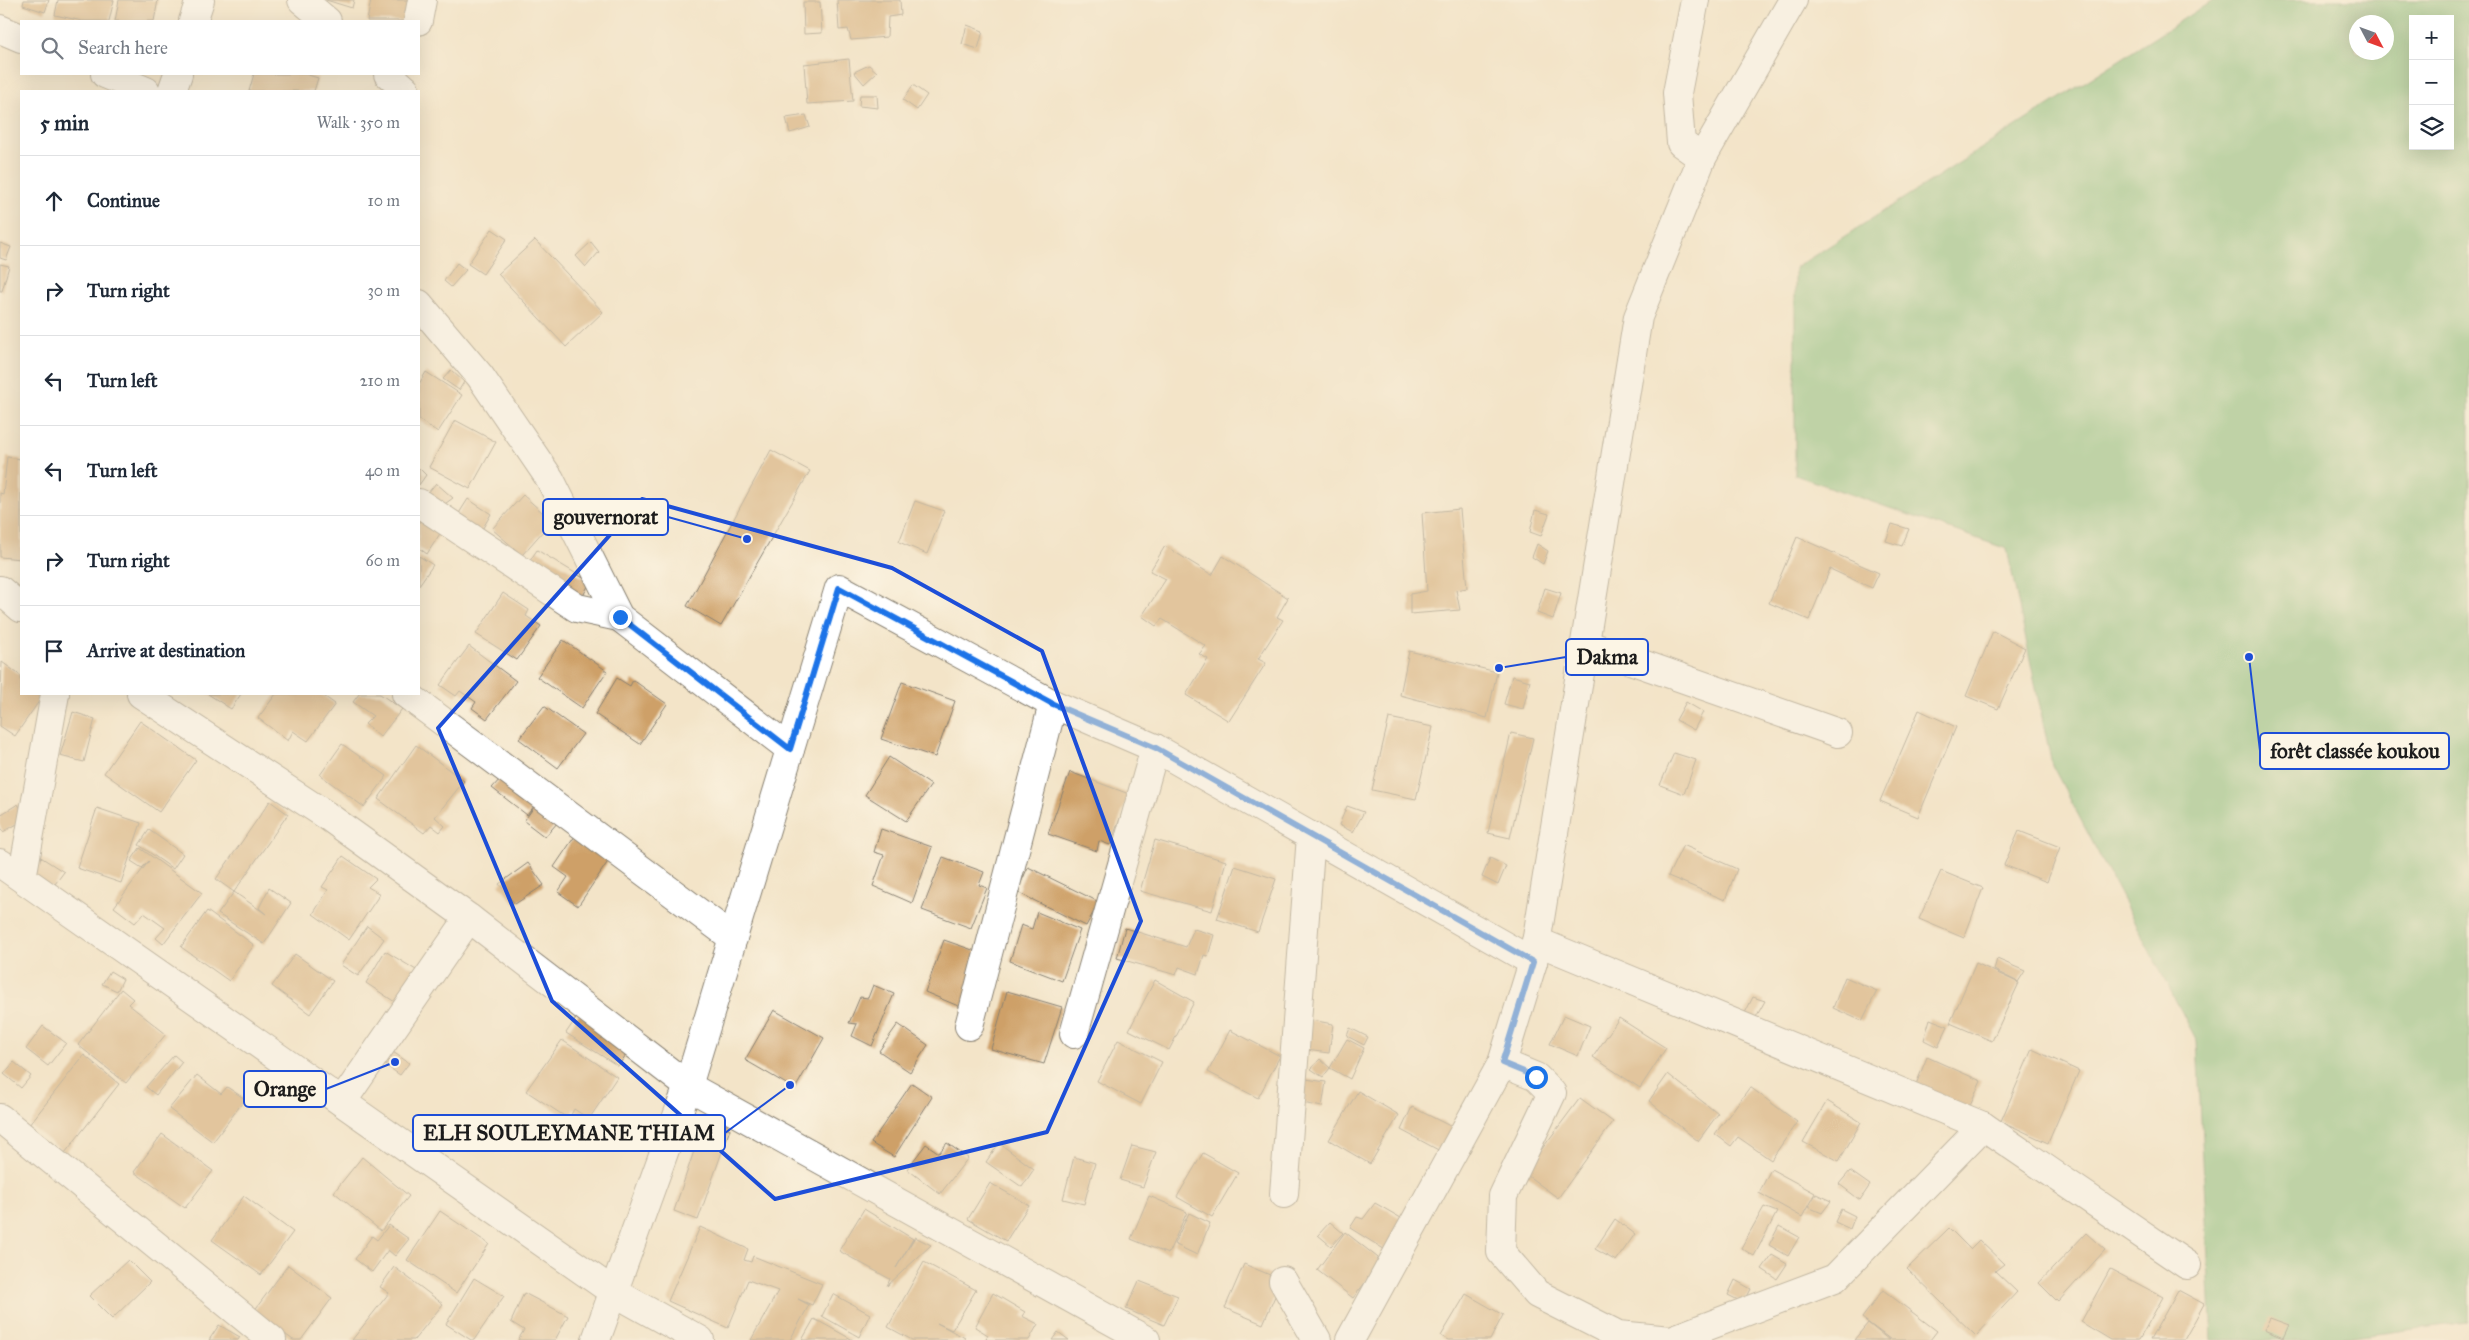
<!DOCTYPE html>
<html lang="en">
<head>
<meta charset="utf-8">
<style>
	:root { --surface:#fff; --page:#f6f6f7; --text:#1f2937; --muted:#747a83; --line:#e0e1e3 }
	body { margin:0; font-family:"IM FELL Great Primer",serif; background:var(--page); color:var(--text) }
	.controls { position:absolute; right:15px; top:15px; display:grid; overflow:hidden; border-radius:0px; box-shadow:0 5px 20px #0002 }
	.controls button { width:45px; height:45px; display:grid; place-items:center; padding:0; border:0; border-bottom:1px solid var(--line); background:var(--surface); color:var(--text); font:25px sans-serif }
	.compass { position:absolute; left:2349px; top:15px; width:45px; height:45px; border-radius:50%; background:var(--surface); box-shadow:0 5px 20px #0002; rotate:131deg }
	.stop { position:absolute; width:15px; height:15px; margin:-11px; border:4px solid #1a73e8; border-radius:50%; background:#fff }
	.stop.end { background:#1a73e8; border-color:#fff; box-shadow:0 1px 5px #0008 }
	.list { margin:0; padding:0; list-style:none }
	h2 { display:flex; justify-content:space-between; align-items:center; height:65px; margin:0; padding:0 20px; font-size:21px }
	h2 small { font-size:16px; font-weight:400; color:var(--muted) }
	.list li { display:grid; grid-template-columns:32px 1fr auto; gap:15px; align-items:center; box-sizing:border-box; height:90px; padding:0 20px; border-top:1px solid var(--line) }
	.list b { display:block; font-size:19px; white-space:nowrap }
	.list em { font-size:16px; font-style:normal; color:var(--muted) }
	.icon { flex:none; width:28px; height:28px; fill:none; stroke:currentColor; stroke-width:2; stroke-linecap:round; stroke-linejoin:round }
	.map { position:relative; flex:none; width:2469px; height:1340px; overflow:hidden }
	.search { position:absolute; background:var(--surface); box-shadow:0 5px 20px #0002; left:20px; top:20px; width:400px; height:55px; display:flex; align-items:center; gap:12px; box-sizing:border-box; padding:0 18px; border-radius:0px; color:var(--muted); font-size:19px }
	.panel { position:absolute; background:var(--surface); box-shadow:0 5px 20px #0002; left:20px; top:90px; width:400px; height:605px; border-radius:0px }
	.map>svg:first-child { display:block }
	.forest { fill:#80bd7c; stroke:#4e6c4c; fill-rule:evenodd }
	.building { fill:#cea068 }
	.lines { fill:none; stroke-linecap:round; stroke-linejoin:round }
	.minor-casing { stroke:#888072; stroke-width:30 }
	.minor { stroke:#fff; stroke-width:28 }
	.route { stroke:#1a73e8; stroke-width:6 }
	.marked { fill:none; stroke:#1d4ed8; stroke-width:4; stroke-linejoin:round }
	.leader { fill:none; stroke:#1d4ed8; stroke-width:2 }
	.callout-dot { fill:#1d4ed8; stroke:#fcf5e5; stroke-width:2 }
	.callout { fill:#fcf5e5; stroke:#1d4ed8; stroke-width:2 }
	.callout-label { font-size:21px; text-anchor:middle; font-weight:bold; fill:#1c1c1c }
</style>
</head>
<body>
<div class="map">
<svg width="2469" height="1340" viewBox="0 0 2469 1340">
	<rect width="100%" height="100%" fill="#fcf5e5"/>
	<filter id="ink" filterUnits="userSpaceOnUse"><feTurbulence type="fractalNoise" baseFrequency=".02" numOctaves="2"/><feDisplacementMap in="SourceGraphic" scale="10" xChannelSelector="R" yChannelSelector="G"/><feConvolveMatrix kernelMatrix="1 2 1 2 8 2 1 2 1" color-interpolation-filters="sRGB"/></filter>
	<filter id="wash" filterUnits="userSpaceOnUse"><feTurbulence type="fractalNoise" baseFrequency=".0096" numOctaves="4" result="noise"/><feDisplacementMap in="SourceGraphic" scale="20" xChannelSelector="R" yChannelSelector="G"/><feGaussianBlur stdDeviation="1.12" result="paint"/><feColorMatrix in="noise" values="0 0 0 0 0 0 0 0 0 0 0 0 0 0 0 0 0 1.4 0 .05"/><feComposite in="paint" operator="in"/></filter>
	<g filter="url(#wash)">
		<rect width="100%" height="100%" fill="#f3e4c8"/>
		<path class="forest" d="M2213,0H2469V1322L2330,1340H2212L2197,1041L2052,765L2007,549L1795,475V268ZM2413,19H2450V146H2413ZM2356,22H2386V52H2356Z"/>
		<g id="blocks">
			<g class="building">
				<path d="M24,0H49L45,12L23,5Z"/>
				<path d="M58,0H114L109,21H82L55,15Z"/>
				<path d="M119,0H158L154,21H115Z"/>
				<path d="M326,0H354L352,8Z"/>
				<path d="M371,0H410L405,21H367Z"/>
				<path d="M837,0H900L901,15L888,17L887,37L851,40L848,29L839,30Z"/>
				<path d="M803,2H820L822,33L804,34Z"/>
				<path d="M967,25L983,31L978,49L962,44Z"/>
				<path d="M849,59L853,101L807,104L804,64Z"/>
				<path d="M869,65L877,72L864,84L854,72Z"/>
				<path d="M254,74H305L318,78L314,91H249Z"/>
				<path d="M913,85L927,95L917,110L903,100Z"/>
				<path d="M860,95H877L878,108L859,106Z"/>
				<path d="M806,115L810,127L790,133L786,118Z"/>
				<path d="M492,229L507,239L483,274L468,264Z"/>
				<path d="M535,240L603,312L566,347L498,274Z"/>
				<path d="M591,242L599,252L586,267L576,256Z"/>
				<path d="M0,243L11,247L6,260L0,258Z"/>
				<path d="M457,263L466,270L451,287L444,281Z"/>
				<path d="M0,264L9,266L2,291H0Z"/>
				<path d="M451,370L464,382L459,390L443,379Z"/>
				<path d="M426,372L462,395L438,432L419,420V384Z"/>
				<path d="M455,420L496,442L470,489L429,467Z"/>
				<path d="M771,450L810,471L721,626L687,606Z"/>
				<path d="M7,457L21,459V559L0,557V493L3,494Z"/>
				<path d="M419,468L426,475L419,485Z"/>
				<path d="M436,483L453,498L442,506L428,493Z"/>
				<path d="M523,495L552,521L522,555L492,529Z"/>
				<path d="M468,499L491,514L480,533L456,518Z"/>
				<path d="M915,501L944,511L927,554L899,542Z"/>
				<path d="M1460,509L1467,588L1456,590L1460,610L1410,614V594L1427,591L1422,513Z"/>
				<path d="M1535,510L1549,514L1541,536L1530,532Z"/>
				<path d="M419,517L441,532L427,554L419,548Z"/>
				<path d="M1892,524L1909,529L1902,546L1886,541Z"/>
				<path d="M1797,537L1879,573L1872,588L1830,569L1809,620L1769,603Z"/>
				<path d="M1537,544L1548,551L1543,564L1532,557Z"/>
				<path d="M1165,546L1212,575L1223,556L1288,598L1277,617L1283,620L1258,659L1266,663L1229,721L1186,695L1208,659L1199,654L1206,646L1162,619L1156,626L1142,616L1166,579L1150,571Z"/>
				<path d="M537,550L590,582L582,598L527,565Z"/>
				<path d="M419,556L433,565L419,585Z"/>
				<path d="M1545,588L1561,593L1553,619L1537,613Z"/>
				<path d="M503,593L529,610L526,616L541,626L517,660L476,634Z"/>
				<path d="M1993,631L2025,648L1998,709L1966,696Z"/>
				<path d="M563,640L607,671L582,708L537,677Z"/>
				<path d="M469,646L516,681L487,719L472,708L476,702L460,691L456,696L440,685Z"/>
				<path d="M1409,651L1497,672L1487,718L1400,695Z"/>
				<path d="M2,662L21,676V694H44L15,736L0,726Z"/>
				<path d="M1512,676L1530,681L1523,709L1504,704Z"/>
				<path d="M617,678L630,686L633,680L667,704L640,744L595,714Z"/>
				<path d="M902,682L955,701L935,757L881,739Z"/>
				<path d="M208,694H241L231,709Z"/>
				<path d="M276,694H321L335,704L308,741L293,731L288,741L258,718Z"/>
				<path d="M359,694H380L402,709L380,737L365,724L373,716L353,702Z"/>
				<path d="M1686,702L1703,712L1694,730L1676,720Z"/>
				<path d="M544,706L583,734L558,768L519,739Z"/>
				<path d="M1919,710L1956,727L1918,817L1880,801Z"/>
				<path d="M73,712L95,719L84,762L60,756Z"/>
				<path d="M1389,718L1433,727L1416,799L1372,790Z"/>
				<path d="M140,721L196,760L159,812L104,773Z"/>
				<path d="M1511,733L1533,738L1510,838L1488,833Z"/>
				<path d="M342,744L387,776L364,807L320,775Z"/>
				<path d="M416,745L464,781L435,817L445,826L440,832L431,825L424,833L378,799Z"/>
				<path d="M1674,753L1696,760L1684,794L1660,785Z"/>
				<path d="M889,757L931,785L906,821L865,795Z"/>
				<path d="M1070,772L1129,794L1110,845L1099,841L1097,851L1048,834Z"/>
				<path d="M501,778L535,805L527,815L492,788Z"/>
				<path d="M270,801L288,814L234,892L216,879Z"/>
				<path d="M537,803L558,822L545,837L524,821Z"/>
				<path d="M18,804L26,819L3,832L0,826V815Z"/>
				<path d="M1347,806L1364,812L1353,832L1339,825Z"/>
				<path d="M97,808L141,823L121,883L77,868Z"/>
				<path d="M881,829L932,847L912,903L873,886L884,855L874,852Z"/>
				<path d="M149,830L183,854L173,869L139,845Z"/>
				<path d="M2019,831L2060,847L2047,882L2004,865Z"/>
				<path d="M575,836L609,860L578,906L558,892L568,877L554,867Z"/>
				<path d="M1155,840L1226,861L1212,911L1140,891Z"/>
				<path d="M1683,845L1737,869L1725,900L1668,876Z"/>
				<path d="M140,848L202,893L163,944L156,938L165,928L144,913L135,923L114,907L149,861L142,868L131,861Z"/>
				<path d="M36,854L64,872L52,888L26,869Z"/>
				<path d="M343,856L376,879L368,887L380,894L349,940L313,914L328,890L322,887Z"/>
				<path d="M943,857L984,872L979,885L987,888L971,928L922,910Z"/>
				<path d="M1490,858L1506,866L1498,885L1482,877Z"/>
				<path d="M528,863L544,885L515,904L499,884Z"/>
				<path d="M1235,866L1276,879L1258,932L1217,919Z"/>
				<path d="M1028,867L1099,902L1086,926L1017,892Z"/>
				<path d="M1941,871L1983,888L1964,938L1919,919Z"/>
				<path d="M269,888L291,903L264,944L218,914L234,892L266,914L259,908Z"/>
				<path d="M207,911L254,945L229,981L181,947Z"/>
				<path d="M1037,912L1080,930L1062,981L1010,961L1021,925L1032,929Z"/>
				<path d="M367,926L384,939L358,976L341,965Z"/>
				<path d="M1125,928L1186,947L1194,929L1214,935L1208,956L1204,955L1198,974L1179,967L1176,975L1117,958Z"/>
				<path d="M944,940L984,954L963,1008L925,992Z"/>
				<path d="M385,951L421,973L401,1006L366,983Z"/>
				<path d="M295,954L333,981L310,1014L272,986Z"/>
				<path d="M1997,959L2025,971L2018,982L1994,970Z"/>
				<path d="M1976,963L2019,983L1992,1041L1950,1023Z"/>
				<path d="M110,971L123,979L117,991L102,984Z"/>
				<path d="M1845,977L1877,991L1862,1021L1833,1008Z"/>
				<path d="M1155,980L1194,1002L1169,1050L1129,1030Z"/>
				<path d="M873,985L894,994L872,1046L852,1036L857,1024L849,1023L860,997L868,998Z"/>
				<path d="M121,989L133,999L128,1004L166,1034L126,1083L78,1045Z"/>
				<path d="M1007,991L1062,1007L1044,1064L991,1049Z"/>
				<path d="M1753,997L1765,1001L1751,1026L1741,1021Z"/>
				<path d="M774,1010L824,1038L795,1089L745,1060Z"/>
				<path d="M579,1014L631,1048L618,1066L566,1033Z"/>
				<path d="M1564,1015L1590,1026L1578,1056L1550,1044Z"/>
				<path d="M1619,1018L1666,1048L1640,1088L1593,1057Z"/>
				<path d="M1930,1019L1948,1026L1938,1047L1924,1040Z"/>
				<path d="M1311,1020L1333,1024L1329,1053L1306,1050Z"/>
				<path d="M898,1024L928,1045L910,1072L879,1051Z"/>
				<path d="M43,1026L66,1043L48,1066L26,1049Z"/>
				<path d="M1350,1028L1368,1037L1364,1045L1347,1036Z"/>
				<path d="M1230,1030L1280,1056L1258,1098L1208,1072Z"/>
				<path d="M1347,1039L1364,1048L1350,1079L1330,1068Z"/>
				<path d="M562,1040L617,1077L589,1119L574,1109L569,1119L526,1091Z"/>
				<path d="M1118,1040L1162,1062L1141,1104L1097,1081Z"/>
				<path d="M2032,1049L2079,1071L2048,1143L2001,1121Z"/>
				<path d="M390,1050L409,1063L400,1075L381,1062Z"/>
				<path d="M84,1055L119,1084L65,1153L29,1125Z"/>
				<path d="M174,1055L182,1062L156,1095L146,1087Z"/>
				<path d="M1927,1057L1981,1081L1966,1115L1913,1092Z"/>
				<path d="M1320,1059L1330,1068L1323,1077L1311,1069Z"/>
				<path d="M14,1062L31,1076L21,1088L4,1074Z"/>
				<path d="M1668,1074L1718,1114L1698,1141L1649,1101Z"/>
				<path d="M197,1075L221,1094L227,1087L245,1099L213,1142L169,1109Z"/>
				<path d="M1306,1079L1326,1082L1322,1107L1303,1103Z"/>
				<path d="M912,1083L932,1097L894,1157L871,1143Z"/>
				<path d="M1750,1087L1797,1122L1771,1160L1738,1137L1731,1146L1715,1134Z"/>
				<path d="M1358,1091L1399,1115L1370,1164L1329,1140Z"/>
				<path d="M1580,1098L1613,1122L1558,1198L1524,1173Z"/>
				<path d="M1827,1101L1861,1122L1839,1161L1803,1142Z"/>
				<path d="M1412,1107L1456,1129L1444,1153L1401,1130Z"/>
				<path d="M705,1118L730,1129L698,1220L674,1211Z"/>
				<path d="M162,1134L213,1171L185,1208L134,1172Z"/>
				<path d="M947,1143L968,1158L940,1194L907,1169L926,1144L939,1153Z"/>
				<path d="M999,1143L1034,1169L1022,1187L986,1162Z"/>
				<path d="M1132,1146L1156,1152L1143,1187L1120,1180Z"/>
				<path d="M1203,1153L1238,1173L1212,1217L1177,1197Z"/>
				<path d="M362,1157L409,1196L381,1231L334,1192Z"/>
				<path d="M1074,1157L1095,1163L1084,1204L1063,1199Z"/>
				<path d="M1771,1169L1815,1193L1802,1217L1759,1193Z"/>
				<path d="M1850,1171L1870,1185L1860,1200L1839,1184Z"/>
				<path d="M990,1183L1029,1205L1006,1241L968,1219Z"/>
				<path d="M1816,1194L1831,1201L1822,1213L1808,1207Z"/>
				<path d="M244,1196L293,1232L261,1275L212,1240Z"/>
				<path d="M1149,1196L1187,1212L1168,1254L1131,1239Z"/>
				<path d="M1375,1203L1413,1225L1395,1256L1350,1228L1357,1217L1363,1219Z"/>
				<path d="M1764,1207L1777,1212L1754,1256L1741,1248Z"/>
				<path d="M864,1209L913,1239L896,1268L915,1237L931,1245L887,1286L890,1279L841,1252L840,1249Z"/>
				<path d="M1841,1209L1855,1216L1850,1229L1835,1222Z"/>
				<path d="M440,1211L489,1244L456,1293L407,1260Z"/>
				<path d="M1189,1213L1210,1223L1197,1255L1174,1244Z"/>
				<path d="M1615,1219L1635,1234L1616,1261L1595,1249Z"/>
				<path d="M1330,1222L1343,1233L1331,1246L1318,1235Z"/>
				<path d="M389,1225L409,1239L395,1256L388,1250L372,1272L355,1259L372,1236L377,1240Z"/>
				<path d="M1779,1226L1799,1237L1788,1256L1769,1245Z"/>
				<path d="M700,1227L748,1249L744,1260L751,1262L753,1256L822,1284L812,1305L798,1299L809,1305L790,1340H751L778,1291L748,1280L728,1328L668,1301Z"/>
				<path d="M1949,1228L1970,1249L1979,1240L2004,1264L1995,1271L2017,1292L1976,1336L1907,1269Z"/>
				<path d="M1345,1232L1382,1261L1353,1298L1317,1270Z"/>
				<path d="M2086,1233L2105,1250L2058,1302L2039,1283Z"/>
				<path d="M1772,1255L1787,1264L1777,1279L1762,1269Z"/>
				<path d="M128,1260L150,1282L112,1319L89,1296Z"/>
				<path d="M924,1262L976,1290L952,1330L937,1323L965,1338L964,1340H912L888,1327Z"/>
				<path d="M1244,1264L1282,1280L1263,1324L1225,1308Z"/>
				<path d="M288,1265L332,1298L301,1340H293L254,1311Z"/>
				<path d="M394,1267L443,1304L414,1340H352L389,1293L380,1287Z"/>
				<path d="M2110,1269L2163,1297L2139,1340H2111L2081,1322Z"/>
				<path d="M474,1278L504,1296L474,1340H471L446,1324Z"/>
				<path d="M1735,1280L1751,1289L1744,1303L1728,1295Z"/>
				<path d="M1139,1281L1178,1296L1164,1325L1126,1309Z"/>
				<path d="M1883,1290L1937,1331L1930,1340H1891L1862,1318Z"/>
				<path d="M2178,1290L2204,1304L2184,1340H2150Z"/>
				<path d="M524,1293L568,1316L555,1340H518L524,1330L511,1322Z"/>
				<path d="M993,1293L1025,1312L1022,1316L1038,1324L1029,1340H985L988,1335L975,1327Z"/>
				<path d="M833,1294L870,1314L859,1337L822,1316Z"/>
				<path d="M1466,1294L1503,1315L1490,1340H1448L1441,1336Z"/>
				<path d="M2270,1318L2289,1325L2283,1338L2264,1330Z"/>
				<path d="M814,1319L822,1323L853,1340H802Z"/>
				<path d="M1868,1323L1889,1340H1854Z"/>
				<path d="M219,1325L240,1337L238,1340H209Z"/>
				<path d="M1058,1332L1069,1340H1052Z"/>
			</g>
		</g>
	</g>
	<g filter="url(#ink)">
		<use href="#blocks" fill-opacity="0" stroke="#888072" stroke-width="1"/>
		<g class="lines">
			<defs>
				<g id="minor">
					<path d="M302,0L327,21"/>
					<path d="M1695,0L1677,93L1681,143L1702,158"/>
					<path d="M193,21L200,0"/>
					<path d="M418,21L422,0"/>
					<path d="M0,29L21,38"/>
					<path d="M105,74L146,91"/>
					<path d="M388,74L405,89"/>
					<path d="M172,91L178,74"/>
					<path d="M419,304L480,376L550,479L619,617L790,749"/>
					<path d="M419,503L577,608L619,617"/>
					<path d="M0,590L21,608"/>
					<path d="M1585,644L1838,733"/>
					<path d="M141,694L326,815L469,918L688,1086L1146,1340"/>
					<path d="M406,694L733,938"/>
					<path d="M0,863L612,1291L700,1340"/>
					<path d="M22,878L55,694"/>
					<path d="M1536,941L1983,1126L2187,1265"/>
					<path d="M969,1026L1053,704"/>
					<path d="M1074,1034L1155,748"/>
					<path d="M1502,1063L1536,1077L1552,1093L1503,1196L1501,1252L1537,1294L1618,1335L1671,1340L1835,1278L1983,1126"/>
					<path d="M342,1102L469,918"/>
					<path d="M0,1118L272,1340"/>
					<path d="M1284,1194L1311,836"/>
					<path d="M1283,1281L1317,1340"/>
					<path d="M596,1340L688,1086L839,588L1053,704L1155,748L1533,962"/>
					<path d="M1350,1340L1502,1063L1533,962L1638,317L1702,158L1793,0"/>
				</g>
			</defs>
			<use href="#minor" class="minor-casing"/>
			<use href="#minor" class="minor"/>
		</g>
	</g>
	<g class="lines" filter="url(#ink)">
		<path class="route" d="M620,617L790,749L839,588L1053,704L1156,748L1533,962L1502,1063L1536,1077"/>
	</g>
	<path d="M0 0H2469V1340H0ZM642,499L892,568L1042,651L1141,921L1047,1132L775,1199L552,1001L438,728Z" fill="#f3e4c8" fill-opacity=".55" fill-rule="evenodd"/>
	<path class="marked" d="M642,499L892,568L1042,651L1141,921L1047,1132L775,1199L552,1001L438,728Z"/>
	<path class="leader" d="M747 539L668 517M1499 668L1566 657M2249 657L2260 751M395 1062L326 1089M790 1085L725 1133"/>
	<g class="callout-dot">
		<circle cx="747" cy="539" r="5"/>
		<circle cx="1499" cy="668" r="5"/>
		<circle cx="2249" cy="657" r="5"/>
		<circle cx="395" cy="1062" r="5"/>
		<circle cx="790" cy="1085" r="5"/>
	</g>
	<g class="callout">
		<rect x="543" y="499" width="125" height="36" rx="5"/>
		<rect x="1566" y="639" width="82" height="36" rx="5"/>
		<rect x="2260" y="733" width="189" height="36" rx="5"/>
		<rect x="244" y="1071" width="82" height="36" rx="5"/>
		<rect x="413" y="1115" width="312" height="36" rx="5"/>
	</g>
	<g class="callout-label">
		<text x="606" y="524">gouvernorat</text>
		<text x="1607" y="664">Dakma</text>
		<text x="2355" y="758">forêt classée koukou</text>
		<text x="285" y="1096">Orange</text>
		<text x="569" y="1140">ELH SOULEYMANE THIAM</text>
	</g>
</svg>
<div class="controls">
<button>+</button>
<button>−</button>
<button><svg class="icon" aria-label="layers" viewBox="0 0 24 24"><path d="M12 4l9 5-9 5-9-5zM3 14l9 5 9-5"/></svg></button>
</div>
<svg class="compass" viewBox="-18 -18 36 36"><path d="M0-13l5 13h-10z" fill="#e53935"/><path d="M0 13l5-13h-10z" fill="#747a83"/></svg>
<div class="stop" style="left:1536px;top:1077px"></div>
<div class="stop end" style="left:620px;top:617px"></div>
<div class="search"><svg class="icon" aria-label="search" viewBox="0 0 24 24"><circle cx="10" cy="10" r="6"/><path d="M15 15l6 6"/></svg>Search here</div>
<section class="panel">
<h2>5 min<small>Walk · 350 m</small></h2>
<ul class="list">
<li><svg class="icon" aria-label="ahead" viewBox="0 0 24 24"><path d="M12 20V5M6 11l6-6 6 6"/></svg><div><b>Continue</b></div><em>10 m</em></li>
<li><svg class="icon" aria-label="right" viewBox="0 0 24 24"><path d="M7 20v-9h11M14 6l5 5-5 5"/></svg><div><b>Turn right</b></div><em>30 m</em></li>
<li><svg class="icon" aria-label="left" viewBox="0 0 24 24"><path d="M17 20v-9H6M10 6l-5 5 5 5"/></svg><div><b>Turn left</b></div><em>210 m</em></li>
<li><svg class="icon" aria-label="left" viewBox="0 0 24 24"><path d="M17 20v-9H6M10 6l-5 5 5 5"/></svg><div><b>Turn left</b></div><em>40 m</em></li>
<li><svg class="icon" aria-label="right" viewBox="0 0 24 24"><path d="M7 20v-9h11M14 6l5 5-5 5"/></svg><div><b>Turn right</b></div><em>60 m</em></li>
<li><svg class="icon" aria-label="arrive" viewBox="0 0 24 24"><path d="M6 21V4h12l-3 4 3 4H6"/></svg><div><b>Arrive at destination</b></div></li>
</ul>
</section>
</div>
</body>
</html>
